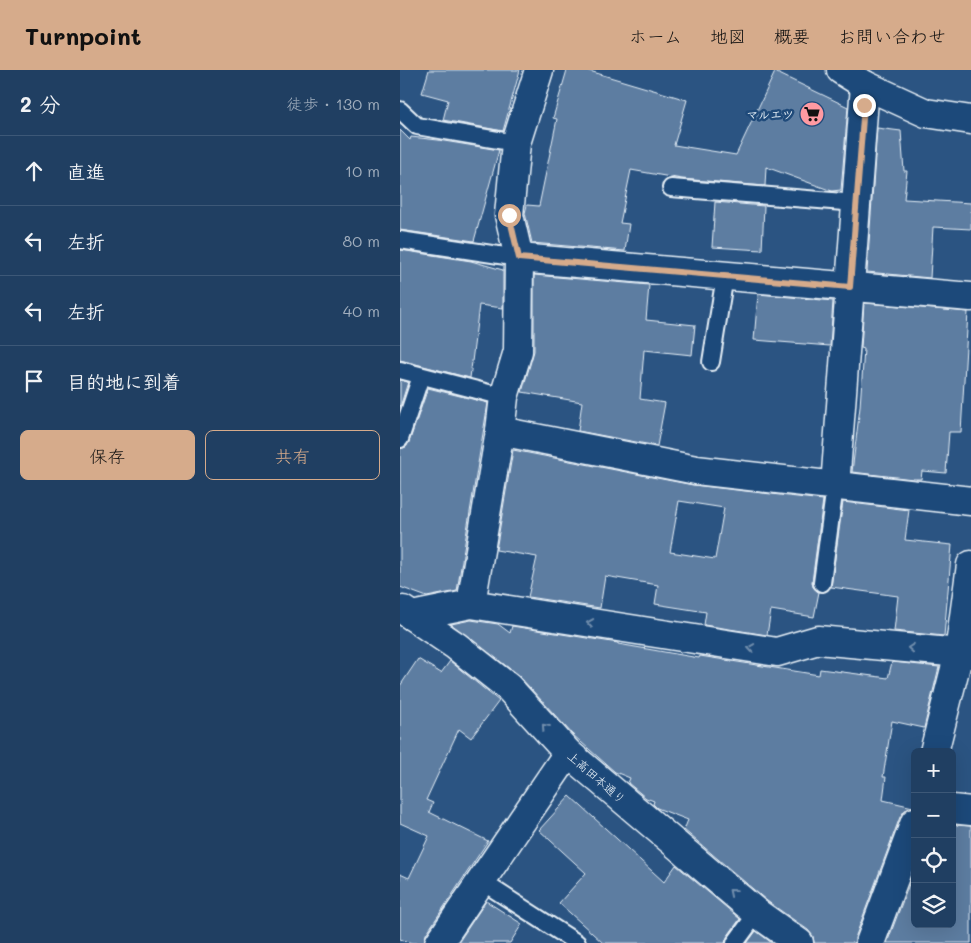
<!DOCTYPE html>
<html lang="ja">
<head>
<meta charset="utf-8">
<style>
	:root { --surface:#203f62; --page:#2d4a6b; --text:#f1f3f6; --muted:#a2afbe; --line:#3d5877; --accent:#d6ab8b }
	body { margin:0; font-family:Mali,"Klee One",sans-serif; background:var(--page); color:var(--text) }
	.controls { position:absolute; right:15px; bottom:15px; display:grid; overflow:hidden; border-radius:8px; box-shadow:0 5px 20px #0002 }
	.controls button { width:45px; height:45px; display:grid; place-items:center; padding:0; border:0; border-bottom:1px solid var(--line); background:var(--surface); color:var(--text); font:25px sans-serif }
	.stop { position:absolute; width:15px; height:15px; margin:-11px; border:4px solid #d6ab8b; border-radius:50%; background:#fff }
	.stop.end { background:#d6ab8b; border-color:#fff; box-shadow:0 1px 5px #0008 }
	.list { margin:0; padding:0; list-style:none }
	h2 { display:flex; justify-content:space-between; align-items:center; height:65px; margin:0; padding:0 20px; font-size:21px }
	h2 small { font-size:16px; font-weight:400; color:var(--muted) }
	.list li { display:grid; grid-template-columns:32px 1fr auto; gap:15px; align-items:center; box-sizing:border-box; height:70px; padding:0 20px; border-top:1px solid var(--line) }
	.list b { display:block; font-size:19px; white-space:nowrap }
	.list em { font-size:16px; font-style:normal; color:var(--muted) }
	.actions { display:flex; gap:10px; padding:15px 20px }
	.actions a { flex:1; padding:11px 0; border:1px solid var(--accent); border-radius:8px; text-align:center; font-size:18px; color:var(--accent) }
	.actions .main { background:var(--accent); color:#111 }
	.icon { flex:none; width:28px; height:28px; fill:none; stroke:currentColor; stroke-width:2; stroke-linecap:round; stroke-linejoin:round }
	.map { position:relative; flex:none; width:571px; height:873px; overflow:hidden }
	header { display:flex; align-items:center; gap:30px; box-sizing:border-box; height:70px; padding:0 25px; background:var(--accent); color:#111 }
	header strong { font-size:24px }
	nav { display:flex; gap:28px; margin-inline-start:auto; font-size:18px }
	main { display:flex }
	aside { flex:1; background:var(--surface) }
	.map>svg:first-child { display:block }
	.building { fill:#5d7da1; stroke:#e8f1f8; fill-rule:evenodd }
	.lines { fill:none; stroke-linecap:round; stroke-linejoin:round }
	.service-casing { stroke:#e8f1f8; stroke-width:20 }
	.minor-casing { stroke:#e8f1f8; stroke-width:31 }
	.tertiary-casing { stroke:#e8f1f8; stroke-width:31 }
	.service { stroke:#1f4a7a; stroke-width:16 }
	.minor { stroke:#1f4a7a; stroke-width:28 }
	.tertiary { stroke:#1f4a7a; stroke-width:28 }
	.oneway { stroke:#6f8dac }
	.route { stroke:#d6ab8b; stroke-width:6 }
	.labels { text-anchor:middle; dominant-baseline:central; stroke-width:5; stroke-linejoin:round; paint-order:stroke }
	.poi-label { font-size:12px; font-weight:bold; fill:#e8f1f8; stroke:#1f4a7a; text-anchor:end }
	.street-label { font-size:12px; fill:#e8f1f8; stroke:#1f4a7a }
</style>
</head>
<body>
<header>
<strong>Turnpoint</strong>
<nav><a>ホーム</a><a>地図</a><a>概要</a><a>お問い合わせ</a></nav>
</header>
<main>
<aside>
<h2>2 分<small>徒歩 · 130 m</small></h2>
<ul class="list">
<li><svg class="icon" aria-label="ahead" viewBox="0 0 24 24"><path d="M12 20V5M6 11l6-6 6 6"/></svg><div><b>直進</b></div><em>10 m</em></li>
<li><svg class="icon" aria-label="left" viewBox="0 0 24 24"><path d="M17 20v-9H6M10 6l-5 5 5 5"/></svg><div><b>左折</b></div><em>80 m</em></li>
<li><svg class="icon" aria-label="left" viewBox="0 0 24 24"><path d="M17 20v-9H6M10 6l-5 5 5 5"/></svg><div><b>左折</b></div><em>40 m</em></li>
<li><svg class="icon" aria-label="arrive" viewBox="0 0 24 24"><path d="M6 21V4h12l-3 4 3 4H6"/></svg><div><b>目的地に到着</b></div></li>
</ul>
<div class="actions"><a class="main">保存</a><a>共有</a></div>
</aside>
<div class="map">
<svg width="571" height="873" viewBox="0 0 571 873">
	<rect width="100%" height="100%" fill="#2b5482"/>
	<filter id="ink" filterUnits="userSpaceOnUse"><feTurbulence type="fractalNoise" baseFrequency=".02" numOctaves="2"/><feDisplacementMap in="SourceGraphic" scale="10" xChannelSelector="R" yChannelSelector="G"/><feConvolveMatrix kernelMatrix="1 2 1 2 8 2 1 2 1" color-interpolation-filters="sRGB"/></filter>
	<g filter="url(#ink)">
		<g class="building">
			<path d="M29,0H120L103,61L43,50L48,30L22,23Z"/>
			<path d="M167,0H186L287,30L274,75L336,85L375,2L448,37L441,120L432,121L366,97L365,116L282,109L231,100L220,153L229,154L225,181L132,173L125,143L127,135L139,136L157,49L153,48Z"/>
			<path d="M477,58L501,61L504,101H507L504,129L571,133V159L533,157L530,208L467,202Z"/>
			<path d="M0,60L10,70L11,67L38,70L99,80L74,171L0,160Z"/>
			<path d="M315,132L364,136L362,180L312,177Z"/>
			<path d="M0,180L71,191L103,200V238L79,235L70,308L0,290Z"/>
			<path d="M134,205L249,215L246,250L295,255L292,285L244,280L240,329L265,333L257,376L178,361L182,332L122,322L134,281Z"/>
			<path d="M358,224L433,231L430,276L354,270Z"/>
			<path d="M464,233L568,242L561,362H549L546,403L522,401L521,409H513L452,402L460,337L464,279L461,278Z"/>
			<path d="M0,310L8,312L0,337Z"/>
			<path d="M28,318L88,333L57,521L27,527L0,517V379L6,377L9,372Z"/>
			<path d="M113,380L293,415L423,430L412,512L413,517L419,522L414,547L371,540L367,565L304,555L306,542L255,534L258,515L205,506L200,538L128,527L137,487L96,480ZM279,431L324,438L315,489L270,482Z"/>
			<path d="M443,432L509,440L505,470L552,475L544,566L494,561L498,526L431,517Z"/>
			<path d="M71,550L98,554L110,563L112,556L218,573V574L299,588L300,586L419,605L420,599L488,608L492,592L539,597L524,658L492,651L483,707H486L483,730L513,737L505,740L500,747L455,868V873H414L413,866L408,860L367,831L284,760L288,750L257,738L253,734L254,731L246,728L228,713L230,708L215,702L173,665L144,633V632L142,631L118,605L51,554Z"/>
			<path d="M18,589L41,603L50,591L99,631L71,668L59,659L26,730L33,733L29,742L88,771L26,864L24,873H12L0,869V804L9,808L29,766L0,753V616Z"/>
			<path d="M170,726L264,812L276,795L340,849L327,867L325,873H203L159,833L186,803L139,760Z"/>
			<path d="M552,755L571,756V873H487L515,798V854H552Z"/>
			<path d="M86,831L122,854L110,873H58Z"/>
			<path d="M356,861L372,873H347Z"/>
		</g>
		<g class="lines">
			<defs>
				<g id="service">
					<path d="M0,40L17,56L116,73"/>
					<path d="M271,118L456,133"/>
					<path d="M0,170L119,188"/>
					<path d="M311,292L325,206"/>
					<path d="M0,300L104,327"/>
					<path d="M0,369L21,306"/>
					<path d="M422,513L435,416"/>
					<path d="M81,811L177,873"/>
					<path d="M335,873L357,843"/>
				</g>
				<g id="minor">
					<path d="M119,188L571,227"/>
					<path d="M100,361L296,400L571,431"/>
					<path d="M435,416L465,15"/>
					<path d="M71,534L100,361L104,327L118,281L119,188L109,145L116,73L139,0"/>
					<path d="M3,540L56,576L108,617L168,683L357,843L399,873"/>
					<path d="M12,546L71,534L377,582L418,570L571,584"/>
					<path d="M534,682L559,583L571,495"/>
					<path d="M552,739L571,741"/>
					<path d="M39,873L168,683"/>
					<path d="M470,873L515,752"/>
				</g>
				<path id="tertiary" d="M441,0L465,15L526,43L571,50"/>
			</defs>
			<use href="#service" class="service-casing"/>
			<use href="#minor" class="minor-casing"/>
			<use href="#tertiary" class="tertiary-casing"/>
			<use href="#service" class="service"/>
			<use href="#minor" class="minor"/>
			<use href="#tertiary" class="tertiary"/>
		</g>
		<defs><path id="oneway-chevron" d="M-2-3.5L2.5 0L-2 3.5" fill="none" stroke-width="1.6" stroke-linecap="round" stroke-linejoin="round" transform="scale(1.25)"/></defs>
		<g class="oneway">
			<use href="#oneway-chevron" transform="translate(190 553) rotate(-171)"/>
			<use href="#oneway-chevron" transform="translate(351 578) rotate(-171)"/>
			<use href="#oneway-chevron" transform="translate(511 578) rotate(-175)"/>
			<use href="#oneway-chevron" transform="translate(145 657) rotate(-132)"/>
			<use href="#oneway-chevron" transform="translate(332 822) rotate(-140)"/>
		</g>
	</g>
	<g class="lines" filter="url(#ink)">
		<path class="route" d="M109,145L119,188L450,217L464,35"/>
	</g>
	<defs>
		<symbol id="supermarket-disc" viewBox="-11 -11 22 22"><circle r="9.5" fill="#ff9aa2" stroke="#1f4a7a"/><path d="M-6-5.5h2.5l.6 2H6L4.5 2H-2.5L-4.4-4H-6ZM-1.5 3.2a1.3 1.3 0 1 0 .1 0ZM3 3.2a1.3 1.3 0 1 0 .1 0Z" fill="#111"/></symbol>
	</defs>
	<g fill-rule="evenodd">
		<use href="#supermarket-disc" x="398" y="30" width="28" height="28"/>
	</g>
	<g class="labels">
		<g class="poi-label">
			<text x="394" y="44">マルエツ</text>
		</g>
		<g class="street-label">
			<text transform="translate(197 707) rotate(41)">上高田本通り</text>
		</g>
	</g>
</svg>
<div class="controls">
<button>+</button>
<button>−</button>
<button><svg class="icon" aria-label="locate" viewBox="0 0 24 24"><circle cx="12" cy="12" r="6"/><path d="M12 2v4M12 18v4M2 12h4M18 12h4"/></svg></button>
<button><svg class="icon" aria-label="layers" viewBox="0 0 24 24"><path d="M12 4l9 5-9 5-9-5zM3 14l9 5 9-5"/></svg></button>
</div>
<div class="stop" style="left:109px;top:145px"></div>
<div class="stop end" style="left:464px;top:35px"></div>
</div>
</main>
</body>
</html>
